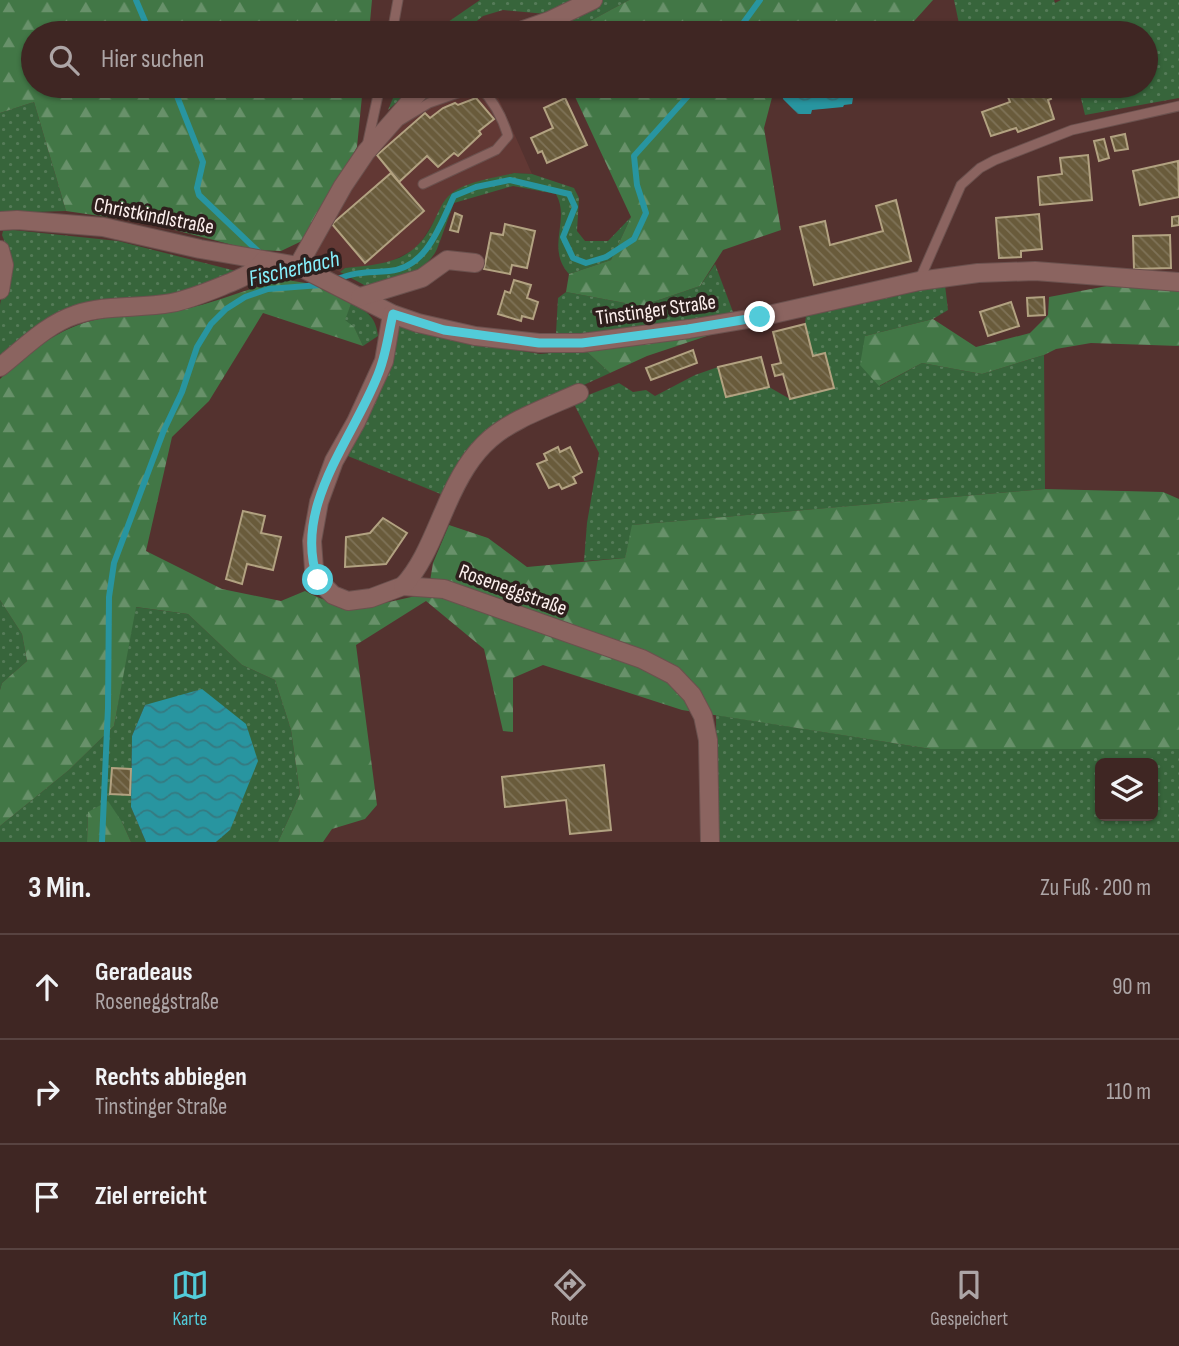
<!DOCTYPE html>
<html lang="de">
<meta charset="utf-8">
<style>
:root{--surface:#3f2623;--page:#4a3230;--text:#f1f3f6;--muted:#ada5a6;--line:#584341;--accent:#52cbd9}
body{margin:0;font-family:"Sofia Sans Condensed",sans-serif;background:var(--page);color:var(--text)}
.controls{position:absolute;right:21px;bottom:21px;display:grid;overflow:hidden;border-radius:10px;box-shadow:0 2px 5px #0004}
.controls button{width:63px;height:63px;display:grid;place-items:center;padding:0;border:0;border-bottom:2px solid var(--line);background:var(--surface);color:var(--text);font:35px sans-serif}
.stop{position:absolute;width:21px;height:21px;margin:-16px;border:5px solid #52cbd9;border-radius:50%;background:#fff}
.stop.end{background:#52cbd9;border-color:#fff;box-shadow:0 2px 7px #0008}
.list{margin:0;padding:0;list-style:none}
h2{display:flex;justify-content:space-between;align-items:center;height:91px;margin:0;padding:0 28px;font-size:30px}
h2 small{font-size:23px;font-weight:400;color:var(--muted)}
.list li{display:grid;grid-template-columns:46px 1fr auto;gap:21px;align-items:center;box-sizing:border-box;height:105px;padding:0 28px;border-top:2px solid var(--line)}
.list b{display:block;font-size:26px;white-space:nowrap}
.list p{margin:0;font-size:23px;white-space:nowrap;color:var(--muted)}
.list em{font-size:23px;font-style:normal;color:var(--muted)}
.icon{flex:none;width:38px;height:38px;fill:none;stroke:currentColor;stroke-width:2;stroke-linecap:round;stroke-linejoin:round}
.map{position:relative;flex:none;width:1179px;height:842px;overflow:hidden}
.search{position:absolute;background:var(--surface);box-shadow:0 2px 5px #0004;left:21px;right:21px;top:21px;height:77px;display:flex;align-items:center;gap:18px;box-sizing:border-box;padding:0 24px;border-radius:38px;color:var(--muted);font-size:26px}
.sheet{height:406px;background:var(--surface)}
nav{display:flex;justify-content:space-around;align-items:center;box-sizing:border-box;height:98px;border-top:2px solid var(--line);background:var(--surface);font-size:19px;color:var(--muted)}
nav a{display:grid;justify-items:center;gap:4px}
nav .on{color:var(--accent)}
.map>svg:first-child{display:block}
</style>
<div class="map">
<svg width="1179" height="842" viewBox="0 0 1179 842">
<defs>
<pattern id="grass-dots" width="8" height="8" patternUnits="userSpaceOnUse" patternTransform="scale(1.75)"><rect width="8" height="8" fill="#37653b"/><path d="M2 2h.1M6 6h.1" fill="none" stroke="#557b58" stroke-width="1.8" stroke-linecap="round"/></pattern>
<pattern id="forest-firs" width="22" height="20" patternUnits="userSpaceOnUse" patternTransform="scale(1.75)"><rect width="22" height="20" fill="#427746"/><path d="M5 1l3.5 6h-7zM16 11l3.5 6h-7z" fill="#68916a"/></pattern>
<pattern id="water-waves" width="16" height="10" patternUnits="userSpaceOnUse" patternTransform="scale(1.75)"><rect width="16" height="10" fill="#2895a0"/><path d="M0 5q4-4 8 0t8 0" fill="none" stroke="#357a81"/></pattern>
<pattern id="building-back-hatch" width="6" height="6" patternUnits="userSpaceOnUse" patternTransform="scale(1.75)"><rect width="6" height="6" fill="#695b3b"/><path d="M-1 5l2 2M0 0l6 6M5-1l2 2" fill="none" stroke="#7f7358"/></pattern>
</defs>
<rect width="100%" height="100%" fill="#54322f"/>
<polygon fill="#623834" points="461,86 493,86 532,174 514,173 453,192 417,248 390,262 367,267 345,268 340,272 312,258 367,161 416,105"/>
<g fill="url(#grass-dots)" fill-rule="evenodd">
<polygon points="480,0 629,0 568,33 534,33 546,14 503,10 483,16 462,33 432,33"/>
<polygon points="954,0 1054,0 1055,3 1061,0 1179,0 1179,98 1085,115 1078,86 1146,86 1146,33 1065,33 1064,31 1059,33 961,33"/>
<polygon points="398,86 415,86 388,110"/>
<polygon points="438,86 461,86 416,105"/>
<polygon points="34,102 66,211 0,213 0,113"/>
<path d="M514 173 532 174 574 188 579 198 577 231 585 241H608L631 217 611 260 569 274C545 247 571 221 556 194L513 186 454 203C448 218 443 234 437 249 425 275 391 279 366 286L340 272 345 268C384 264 412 263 432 225 438 214 442 200 452 193 465 182 497 177 514 173Z"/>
<path d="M13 230 118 241 236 271 204 287 171 294 85 303 59 311 0 356C0 340 0 321 0 305 4 282 12 257 2 235L3 231Z"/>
<polygon points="715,264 733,312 689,322 602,335 556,333 558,298 566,292 641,306 700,286"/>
<polygon points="945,285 948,310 933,319 865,336 880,386 922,363 982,374 1044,355 1045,489 633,525 625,558 584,561 587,523 599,453 575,406 578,399 619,383 633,392 646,390 655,396 695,375 718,367 726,397 769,387 790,399 834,388 825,353 813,356 805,324 806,316"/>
<path d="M351 304C368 311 376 318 378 336L363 346 354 328 344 320Z"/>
<polygon points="403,326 436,337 540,354 585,350 610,373 507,420 443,495 343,454 397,328"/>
<polygon points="0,600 22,634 27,661 2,683 0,690"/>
<polygon points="135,607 188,614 242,665 275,680 291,730 300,794 278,842 216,842 230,830 145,705 132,736 131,807 146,842 131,842 122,822 88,813 87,842 0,842 0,826 69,770 114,726"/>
<path d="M716 715 931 749H1179V842H717ZM1100 763H1153V816H1100Z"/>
</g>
<g fill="url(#forest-firs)">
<polygon points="0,0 372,0 369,33 33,33 33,86 363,86 357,147 304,240 281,251 252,250 148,223 66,211 34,102 0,113"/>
<polygon points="629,0 933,0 907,29 900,33 568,33"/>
<polygon points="570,86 775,86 764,128 781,230 723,250 700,286 641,306 566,292 569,274 611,260 631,217"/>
<path d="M287 280 312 284 351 304 345 320 354 327 363 346 263 313 209 401 172 437 146 551 222 589 281 601 305 591C349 615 381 604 428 593L433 563 449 525 488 538 527 567 625 558 632 525 1045 489 1163 492 1179 499V749H931L682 710 543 665 513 678V732L503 731 484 649 426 601 356 645 377 805 365 819 332 829 323 842H278L300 794 291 730 275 680 242 665 188 614 136 607 114 726 69 770 0 826V690L2 683 27 661 22 634 0 600V379C29 352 59 327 99 319 127 313 156 316 184 309 219 302 251 286 287 280Z"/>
<polygon points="1107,286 1179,291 1179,346 1091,343 1056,349 1044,355 982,374 922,363 879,386 860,365 865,336 933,319 976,347 1030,333 1048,315 1049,297"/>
<polygon points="725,330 647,356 610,373 585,350"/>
<polygon points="108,801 122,822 131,842 87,842 88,812"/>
</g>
<g fill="url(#water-waves)">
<polygon points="782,86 855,86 852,104 844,105 843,107 812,110 811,114 798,114 783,99"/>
<polygon points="202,689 246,724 258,761 230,830 216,842 146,842 131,807 132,736 145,705"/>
</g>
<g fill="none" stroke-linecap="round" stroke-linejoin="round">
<g stroke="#2895a0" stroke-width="6">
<polyline points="136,0 150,33"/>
<polyline points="736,33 760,0"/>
<polyline points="173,86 203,162 197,188 199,195 262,255"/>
<path d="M335 280C358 271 365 273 389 271 427 268 440 225 454 196L476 187 510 180 569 194 575 207 563 237 573 258 586 263 606 257 634 239 646 213 637 185 634 156 697 86"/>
<polyline points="102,842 108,708 109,597 114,563 164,430 182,392 197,347 211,324 226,309 245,297 268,289 321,285"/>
</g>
</g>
<g fill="url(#building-back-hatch)" stroke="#b2a281" stroke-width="2">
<polygon points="1025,86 1046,86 1051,99 1048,100 1054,119 1018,132 1016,128 991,136 982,112 1010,102 1006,92"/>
<polygon points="476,98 494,119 479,131 481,134 458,156 454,153 438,167 427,156 399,182 377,155 425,113 430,118 443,108 455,103 458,105"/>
<polygon points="565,98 587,145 547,163 542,151 538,153 531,138 553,128 544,108"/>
<polygon points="1125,134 1128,149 1115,151 1111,137"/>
<polygon points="1104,139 1109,158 1099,161 1094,141"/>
<polygon points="1088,155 1092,200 1040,205 1038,177 1062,174 1060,158"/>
<polygon points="1178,161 1179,197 1140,205 1133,171"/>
<polygon points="391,173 424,211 365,263 332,224"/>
<polygon points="896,200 911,261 814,285 800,227 825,221 830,245 883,231 876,206"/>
<polygon points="455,213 462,216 458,232 450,230"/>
<polygon points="1039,214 1042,249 1021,251 1021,257 999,258 996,218"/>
<polygon points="1179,216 1179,225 1172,226 1172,217"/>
<polygon points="505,224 535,231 527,268 512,265 510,274 484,269 491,233 503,235"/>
<polygon points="1170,235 1171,268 1134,269 1133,236"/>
<polygon points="514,280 531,285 527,298 538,302 533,319 522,316 521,321 498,314 505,291 510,293"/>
<polygon points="1044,297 1045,315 1028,316 1027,298"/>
<polygon points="1011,302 1019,326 988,336 980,312"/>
<polygon points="805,324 813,356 825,353 834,388 790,399 783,374 775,376 772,365 781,363 773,332"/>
<polygon points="693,350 697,363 651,380 646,368"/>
<polygon points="761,357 769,387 726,397 718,367"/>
<polygon points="558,447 560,452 570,447 582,472 573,477 576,483 562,489 559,484 549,488 537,464 547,460 544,454"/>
<polygon points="243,511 265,516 261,533 281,537 273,570 247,564 242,584 226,579"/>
<polygon points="383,518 407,533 386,564 345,567 346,537 370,533"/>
<polygon points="604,765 611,830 570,834 566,800 505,807 502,777"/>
<polygon points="112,768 131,769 130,795 110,794"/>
</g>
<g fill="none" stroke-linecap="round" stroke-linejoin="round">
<defs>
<g id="service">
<polyline points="392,33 398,0"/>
<polyline points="401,120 429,103 478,86"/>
<polyline points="367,146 380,86"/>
<path d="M423 184 496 150 508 136C502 116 493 100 479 86"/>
<polyline points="919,281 961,185 980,168 995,160 1072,130 1179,106"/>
</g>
<g id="minor">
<polyline points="515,33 549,21 593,0"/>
<polyline points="0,221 17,220 103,227 200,249 298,266 392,314 418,323 475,336 539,343 582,343 689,329 760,317 919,281 978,273 1035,271 1179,282"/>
<polyline points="0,250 4,265 0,290"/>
<polyline points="298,266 343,186 366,152 424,86"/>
<polyline points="360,297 422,278 447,260 475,263"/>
<polyline points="392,314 384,361 356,422 334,461 319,502 312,541 314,569 318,580 333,595 348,601 371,598 403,586 444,589 642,659 673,675 692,695 703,716 708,740 710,842"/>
<path d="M0 367C23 349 47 324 75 315 106 304 139 309 171 303 192 299 212 290 232 282 243 277 256 272 263 261"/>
<path d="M403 586C422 566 433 536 444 511 478 430 504 426 579 393"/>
</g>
</defs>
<use href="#service" stroke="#6b514e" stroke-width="11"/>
<use href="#minor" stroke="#6b514e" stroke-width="20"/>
<use href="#service" stroke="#8b6460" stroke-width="9"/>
<use href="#minor" stroke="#8b6460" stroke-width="18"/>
</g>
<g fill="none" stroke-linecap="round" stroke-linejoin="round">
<path stroke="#52cbd9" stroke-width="9" d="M318 580C292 508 352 440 377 377 386 357 388 335 393 314L444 330 539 343H582L688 329 760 317"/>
</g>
<g text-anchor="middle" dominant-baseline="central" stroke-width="7" stroke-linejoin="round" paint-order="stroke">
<g font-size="21" fill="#fdf0ee" stroke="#2e1f1d">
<text transform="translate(154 216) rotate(11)">Christkindlstraße</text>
<text transform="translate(656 310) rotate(-8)">Tinstinger Straße</text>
<text transform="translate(513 590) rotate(20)">Roseneggstraße</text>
</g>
<g font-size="23" font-style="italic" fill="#86f0fd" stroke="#2e1f1d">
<text transform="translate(294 269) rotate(-13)">Fischerbach</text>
</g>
</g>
</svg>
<div class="controls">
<button><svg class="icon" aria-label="layers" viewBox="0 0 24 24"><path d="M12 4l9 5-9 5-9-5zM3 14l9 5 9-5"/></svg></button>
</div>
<div class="stop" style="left:318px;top:580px"></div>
<div class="stop end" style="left:760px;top:317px"></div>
<div class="search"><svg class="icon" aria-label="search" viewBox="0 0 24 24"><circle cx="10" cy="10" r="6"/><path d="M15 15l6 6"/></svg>Hier suchen</div>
</div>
<section class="sheet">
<h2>3 Min.<small>Zu Fuß · 200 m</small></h2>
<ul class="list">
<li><svg class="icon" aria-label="ahead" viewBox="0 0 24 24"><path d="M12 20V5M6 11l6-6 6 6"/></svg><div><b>Geradeaus</b><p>Roseneggstraße</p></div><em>90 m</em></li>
<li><svg class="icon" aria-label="right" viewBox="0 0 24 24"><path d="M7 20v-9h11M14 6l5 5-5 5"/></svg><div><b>Rechts abbiegen</b><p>Tinstinger Straße</p></div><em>110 m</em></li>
<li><svg class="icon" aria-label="arrive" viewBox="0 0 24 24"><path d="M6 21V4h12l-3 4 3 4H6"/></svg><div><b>Ziel erreicht</b></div></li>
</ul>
</section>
<nav>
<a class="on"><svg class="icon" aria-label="map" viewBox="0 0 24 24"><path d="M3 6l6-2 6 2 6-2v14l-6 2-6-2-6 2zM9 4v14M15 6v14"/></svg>Karte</a>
<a><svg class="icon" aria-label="directions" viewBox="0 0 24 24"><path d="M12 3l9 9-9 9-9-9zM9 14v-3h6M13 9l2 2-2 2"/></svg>Route</a>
<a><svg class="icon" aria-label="saved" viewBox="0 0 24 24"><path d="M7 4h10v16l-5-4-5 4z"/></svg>Gespeichert</a>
</nav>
